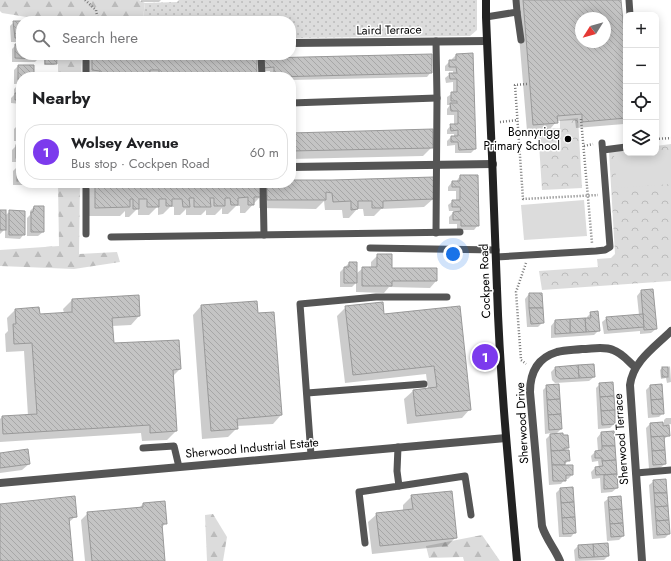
<!DOCTYPE html>
<meta charset="utf-8">
<style>
:root{--surface:#fff;--page:#f2f2f2;--text:#202124;--muted:#757577;--line:#e0e0e0;--accent:#7c3aed}
body{margin:0;font-family:Jost,sans-serif;background:var(--page);color:var(--text)}
.controls{position:absolute;right:12px;top:12px;display:grid;overflow:hidden;border-radius:8px;box-shadow:0 2px 10px #0003}
.controls button{width:36px;height:36px;display:grid;place-items:center;padding:0;border:0;border-bottom:1px solid var(--line);background:var(--surface);color:var(--text);font:20px sans-serif}
.compass{position:absolute;left:575px;top:12px;width:36px;height:36px;border-radius:50%;background:var(--surface);box-shadow:0 2px 10px #0003;rotate:233deg}
.you{position:absolute;left:453px;top:254px;width:14px;height:14px;margin:-10px;border:3px solid #fff;border-radius:50%;background:#1a73e8;box-shadow:0 0 0 6px #1a73e833}
.badge{display:grid;place-items:center;width:26px;height:26px;border-radius:50%;background:var(--accent);color:#fff;font-size:13px;font-weight:700}
.pin{position:absolute;translate:-50% -50%;border:2px solid #fff;box-shadow:0 1px 4px #0006}
.list{margin:0;padding:0;list-style:none}
h2{display:flex;justify-content:space-between;align-items:center;height:52px;margin:0;padding:0 16px;font-size:17px}
h2 small{font-size:13px;font-weight:400;color:var(--muted)}
.list li{display:grid;grid-template-columns:26px 1fr auto;gap:12px;align-items:center;box-sizing:border-box;height:56px;margin:0 8px 8px;padding:0 8px;border:1px solid var(--line);border-radius:16px}
.list b{display:block;font-size:15px;white-space:nowrap}
.list p{margin:0;font-size:13px;white-space:nowrap;color:var(--muted)}
.list em{font-size:13px;font-style:normal;color:var(--muted)}
.icon{flex:none;width:22px;height:22px;fill:none;stroke:currentColor;stroke-width:2;stroke-linecap:round;stroke-linejoin:round}
.map{position:relative;flex:none;width:671px;height:561px;overflow:hidden}
.search{position:absolute;background:var(--surface);box-shadow:0 2px 10px #0003;left:16px;top:16px;width:280px;height:44px;display:flex;align-items:center;gap:10px;box-sizing:border-box;padding:0 14px;border-radius:16px;color:var(--muted);font-size:15px}
.panel{position:absolute;background:var(--surface);box-shadow:0 2px 10px #0003;left:16px;top:72px;width:280px;height:116px;border-radius:16px}
.map>svg:first-child{display:block}
</style>
<div class="map">
<svg width="671" height="561" viewBox="0 0 671 561">
<defs>
<pattern id="grass-dots" width="8" height="8" patternUnits="userSpaceOnUse"><rect width="8" height="8" fill="#dcdcdc"/><path d="M2 2h.1M6 6h.1" fill="none" stroke="#bbb" stroke-width="1.8" stroke-linecap="round"/></pattern>
<pattern id="forest-firs" width="22" height="20" patternUnits="userSpaceOnUse"><rect width="22" height="20" fill="#dcdcdc"/><path d="M5 1l3.5 6h-7zM16 11l3.5 6h-7z" fill="#bbb"/></pattern>
<pattern id="park-crowns" width="20" height="18" patternUnits="userSpaceOnUse"><rect width="20" height="18" fill="#dcdcdc"/><path d="M2 6a3 3 0 1 1 6 0M12 15a3 3 0 1 1 6 0" fill="none" stroke="#bbb"/></pattern>
<pattern id="building-back-hatch" width="6" height="6" patternUnits="userSpaceOnUse"><rect width="6" height="6" fill="#c4c4c4"/><path d="M-1 5l2 2M0 0l6 6M5-1l2 2" fill="none" stroke="#a7a7a7"/></pattern>
</defs>
<rect width="100%" height="100%" fill="#fff"/>
<polygon fill="url(#grass-dots)" points="179,0 477,0 477,30 470,36 291,38 291,21 94,21 96,20 143,18 145,3 177,2"/>
<g fill="url(#forest-firs)">
<polygon points="0,0 139,0 145,3 143,18 96,20 94,21 51,21 2,13 0,11"/>
<polygon points="58,55 82,55 81,77 58,77"/>
<polygon points="58,183 80,183 79,254 117,252 120,262 74,269 0,266 0,250 59,246"/>
<polygon points="213,514 227,537 223,561 207,561 205,515"/>
<polygon points="482,535 500,561 464,561 463,557 429,558 426,546"/>
</g>
<g fill="url(#park-crowns)">
<polygon points="578,118 582,188 542,190 538,129 560,128 560,120"/>
<polygon points="671,144 671,281 542,290 539,271 598,267 597,259 611,258 615,254 609,152 626,150 626,153 656,153 656,146"/>
</g>
<g fill="#dcdcdc">
<polygon points="671,150 671,184 617,188 614,155 656,153 656,152"/>
<polygon points="584,200 587,236 524,240 521,205"/>
</g>
<g fill="#0003" fill-rule="evenodd">
<polygon points="141,0 161,0 159,2 141,2"/>
<path d="M516 0H620L626 67V121L624 124 576 128 575 120 557 121 550 129 527 131ZM581 18H605V42H581Z"/>
<polygon points="14,22 21,22 21,42 11,42 10,26"/>
<polygon points="16,45 21,45 21,55 39,55 39,58 35,62 12,62 12,49"/>
<polygon points="456,55 475,149 471,153 455,153 455,145 447,146 447,141 451,137 454,137 454,134 447,134 447,130 451,125 454,125 454,115 447,115 447,109 450,105 447,105 447,97 453,93 453,82 446,83 445,78 450,74 453,74 453,71 445,71 445,66 450,61 452,61 452,59"/>
<polygon points="46,58 56,63 54,65 44,65 44,60"/>
<polygon points="92,58 256,77 155,77 155,74 149,74 149,77 97,77 97,74 88,74 88,62"/>
<polygon points="260,63 431,72 427,77 291,80 291,77 270,77 270,71 260,71"/>
<polygon points="18,66 33,77 21,77 21,122 16,122 16,108 20,104 11,103 11,98 14,95 14,89 19,84 14,84 14,70"/>
<polygon points="18,125 21,125 21,141 14,141 14,129"/>
<polygon points="291,134 432,147 423,156 291,159"/>
<polygon points="16,146 21,146 21,162 12,162 12,150"/>
<polygon points="17,167 21,167 21,183 32,183 30,185 13,185 13,171"/>
<polygon points="460,176 477,176 478,225 474,230 457,230 457,224 449,224 449,217 455,211 449,211 448,205 453,201 456,201 456,191 448,191 448,187 452,182 456,182"/>
<polygon points="291,181 433,199 424,207 381,209 374,216 364,216 363,209 357,209 349,218 343,218 342,210 325,210 324,201 316,209 259,208 259,198 245,213 240,213 240,206 236,206 228,214 222,214 222,208 215,215 206,215 206,210 201,215 186,215 186,209 180,215 174,215 174,207 170,207 163,214 158,215 158,206 149,215 138,215 138,208 129,217 125,217 125,211 120,216 87,216 86,192 95,184 291,183"/>
<polygon points="34,207 43,232 38,236 27,236 27,218 30,215 30,211"/>
<polygon points="0,211 5,216 10,211 24,234 20,239 5,238 5,229 0,234"/>
<polygon points="378,255 391,269 436,269 436,281 430,288 389,287 384,293 356,292 356,283 352,287 340,287 340,272 349,263 356,274 363,268 371,268 371,262"/>
<polygon points="641,291 656,329 651,333 640,334 640,331 604,334 602,322 607,318 639,315 637,296"/>
<polygon points="529,294 541,294 543,322 538,327 527,327 525,299"/>
<polygon points="72,300 139,316 131,325 112,326 113,344 180,369 172,377 176,431 167,440 142,441 141,433 0,442 0,419 2,417 28,416 24,351 6,352 5,334 8,331 7,318 15,310 39,315 64,313 63,309"/>
<polygon points="201,306 257,314 281,415 273,424 237,426 237,428 228,437 202,439 193,315"/>
<polygon points="346,307 383,315 459,307 470,409 462,418 407,424 404,399 413,391 428,389 426,374 345,383 337,316"/>
<polygon points="591,313 599,330 594,335 551,338 551,326 555,321 587,319 587,317"/>
<polygon points="670,366 671,382 667,383 666,378 661,379 660,370 662,368 667,369"/>
<polygon points="555,368 594,377 589,381 555,383 552,380 551,372"/>
<polygon points="600,384 614,424 610,428 598,429 596,388"/>
<polygon points="547,386 561,429 555,435 568,448 565,451 568,461 564,465 572,475 568,479 565,479 561,484 549,485 546,439 552,433 545,434 543,390"/>
<polygon points="650,386 663,413 659,417 648,418 646,390"/>
<polygon points="666,418 671,418 671,424 668,425 669,435 663,440 665,464 660,468 649,469 646,428 650,424 664,423 664,420"/>
<polygon points="613,432 617,488 612,492 601,493 600,478 592,479 591,472 595,468 599,468 598,461 592,462 591,456 595,452 598,451 597,438 601,433"/>
<polygon points="0,454 29,464 22,470 0,473"/>
<polygon points="654,481 669,534 665,538 653,539 649,485"/>
<polygon points="560,489 575,532 571,537 559,537 556,493"/>
<polygon points="412,496 456,537 447,546 372,554 368,522 377,514 403,511 403,505"/>
<polygon points="609,498 623,536 619,540 607,541 604,502"/>
<polygon points="143,504 166,523 161,528 164,561 85,561 81,520 88,513 138,509"/>
<polygon points="0,505 76,516 68,523 72,561 0,561"/>
<polygon points="578,546 608,556 604,560 575,561 574,550"/>
</g>
<g fill="url(#building-back-hatch)" stroke="#999" fill-rule="evenodd">
<path d="M523 0H621L626 54V118L582 122V114L557 116 558 123 533 125ZM581 18H605V42H581Z"/>
<polygon points="13,21 21,21 21,38 15,38"/>
<polygon points="15,44 21,44 21,55 40,55 40,59 15,58"/>
<polygon points="473,53 476,149 459,150 458,142 451,142 451,136 458,136 458,130 451,131 450,124 458,124 458,111 451,111 450,103 457,103 457,101 451,101 451,92 457,92 457,79 450,79 449,73 457,73 456,67 449,67 449,60 456,60 456,54"/>
<polygon points="432,54 432,73 274,77 274,67 264,68 264,58"/>
<polygon points="257,56 257,77 159,77 159,70 150,70 150,77 100,77 100,71 92,70 92,57"/>
<polygon points="57,57 57,64 45,64 45,58"/>
<polygon points="18,65 34,65 34,77 21,77 21,80 18,80"/>
<polygon points="18,84 21,84 21,100 15,100 15,93 18,93"/>
<rect x="18" y="124" width="3" height="13"/>
<polygon points="433,129 433,148 291,151 291,133"/>
<rect x="16" y="145" width="5" height="13"/>
<rect x="17" y="166" width="4" height="15"/>
<polygon points="460,175 478,175 479,226 461,226 461,220 453,220 453,212 461,211 460,207 452,207 452,200 460,200 460,187 452,187 452,181 460,181"/>
<polygon points="434,177 434,199 383,201 383,208 372,208 372,201 358,201 358,209 351,210 351,201 333,202 332,193 326,192 326,200 267,200 267,183 291,183 291,180 332,180"/>
<polygon points="95,183 261,183 261,197 254,197 254,205 248,205 248,197 238,198 238,205 231,205 230,198 225,198 225,206 214,206 214,198 210,198 211,207 194,207 194,198 189,198 190,207 183,207 182,199 172,199 172,206 166,206 166,199 159,199 159,207 147,207 147,199 139,199 139,209 133,209 133,199 130,199 130,207 95,208"/>
<polygon points="34,206 44,206 44,232 31,232 31,212 33,212"/>
<rect x="0" y="210" width="6" height="20"/>
<polygon points="9,210 25,211 25,235 9,235"/>
<polygon points="377,254 392,254 392,268 437,268 437,281 392,281 392,286 362,286 362,267 377,267"/>
<polygon points="349,262 357,262 357,283 344,283 344,267 349,267"/>
<polygon points="653,289 657,329 644,330 641,290"/>
<polygon points="529,293 542,293 543,308 529,308"/>
<polygon points="139,295 140,316 112,318 114,343 179,340 181,369 173,370 177,431 150,433 150,425 3,434 2,416 37,414 32,343 14,344 13,324 16,324 15,309 39,307 40,314 72,312 72,299"/>
<polygon points="257,301 258,313 274,312 282,415 237,419 238,429 211,431 201,305"/>
<polygon points="383,302 384,314 460,306 471,410 416,416 413,390 437,387 434,366 353,375 345,306"/>
<polygon points="529,308 543,308 544,323 531,324"/>
<polygon points="598,311 600,331 586,332 585,318 591,318 590,312"/>
<polygon points="643,314 644,327 608,330 606,317"/>
<polygon points="585,318 586,332 570,333 570,319"/>
<polygon points="570,319 570,333 555,334 555,320"/>
<polygon points="594,364 595,377 579,378 578,365"/>
<polygon points="578,365 579,378 560,379 556,376 555,367"/>
<rect x="662" y="367" width="6" height="10"/>
<polygon points="613,382 614,396 600,397 599,383"/>
<polygon points="559,384 560,399 547,400 546,385"/>
<polygon points="662,384 663,399 651,400 650,385"/>
<polygon points="614,396 615,410 601,411 600,397"/>
<polygon points="560,399 561,414 548,415 547,400"/>
<polygon points="663,399 664,414 652,414 651,400"/>
<polygon points="615,410 615,424 602,425 601,411"/>
<polygon points="561,414 562,429 549,430 548,415"/>
<polygon points="663,422 663,426 669,425 670,436 651,437 650,423"/>
<polygon points="614,431 615,446 602,446 601,432"/>
<polygon points="563,433 563,435 568,435 569,448 564,448 564,450 551,451 550,434"/>
<polygon points="664,436 665,450 652,451 651,437"/>
<polygon points="602,446 615,446 616,460 602,461 602,458 595,458 595,451 602,450"/>
<polygon points="28,449 30,464 0,468 0,453"/>
<polygon points="569,450 570,461 565,461 565,465 552,465 551,451"/>
<polygon points="665,450 666,464 653,465 652,451"/>
<polygon points="616,460 617,474 596,475 595,467 603,466 602,461"/>
<polygon points="552,465 573,465 573,475 566,475 566,481 553,481"/>
<polygon points="617,474 618,488 604,489 604,475"/>
<polygon points="666,479 667,493 654,493 653,480"/>
<polygon points="573,487 574,502 561,503 560,488"/>
<polygon points="452,491 457,538 380,546 376,513 413,509 411,495"/>
<polygon points="654,493 667,493 668,506 655,507"/>
<polygon points="75,496 77,517 69,518 73,561 0,561 0,504"/>
<polygon points="621,496 622,509 609,510 608,497"/>
<polygon points="165,501 167,524 162,524 165,561 92,561 87,512 143,507 143,503"/>
<polygon points="574,502 575,517 562,518 561,503"/>
<polygon points="668,506 669,520 656,521 655,507"/>
<polygon points="622,509 623,523 610,524 609,510"/>
<polygon points="575,517 576,533 563,534 562,518"/>
<polygon points="669,520 670,534 657,535 656,521"/>
<polygon points="623,523 624,536 611,537 610,524"/>
<polygon points="608,543 609,556 594,557 593,544"/>
<polygon points="593,544 594,557 579,558 578,545"/>
</g>
<g fill="none" stroke-linecap="round" stroke-linejoin="round">
<g stroke="#777" stroke-width="2.5" stroke-dasharray="1 2" stroke-linecap="butt">
<polyline points="85,0 96,10 98,21"/>
<polyline points="527,84 515,85 523,199 598,195"/>
<polyline points="581,119 592,243"/>
<polyline points="500,122 518,120"/>
<polyline points="656,139 671,138"/>
<polyline points="584,146 593,144"/>
<polyline points="526,263 516,292 521,360 526,364"/>
</g>
<g stroke="#555" stroke-width="7">
<polyline points="629,0 630,15"/>
<polyline points="517,12 521,40"/>
<polyline points="486,17 517,12 516,0"/>
<polyline points="436,41 437,98 436,233"/>
<polyline points="261,55 262,77"/>
<polyline points="86,77 86,55"/>
<polyline points="291,103 437,98"/>
<polyline points="603,150 626,147"/>
<polyline points="86,183 86,234"/>
<polyline points="263,183 264,235"/>
<polyline points="111,237 460,232"/>
<polyline points="370,248 496,250"/>
<polyline points="496,257 596,251 605,250 610,247 602,143"/>
<polyline points="307,393 424,384"/>
<polyline points="143,448 174,446 179,467"/>
<polyline points="311,455 300,304 376,297 447,297"/>
<polyline points="636,473 671,470"/>
<polyline points="399,486 465,476 471,515"/>
<polyline points="365,543 359,492 399,486 397,471 398,447"/>
</g>
<g stroke="#555" stroke-width="8">
<polyline points="291,43 487,41"/>
<polyline points="291,167 493,164"/>
<polyline points="0,483 506,438"/>
<path d="M560 561C555 549 546 539 542 526L530 392C530 373 537 358 557 352 565 350 574 350 582 349 592 349 604 346 613 350 622 353 628 361 635 367"/>
<path d="M642 561 630 385C633 361 655 347 671 331"/>
</g>
<path stroke="#222" stroke-width="8" d="M486 0V17C490 108 494 198 497 289 500 380 509 471 517 561"/>
</g>
<circle fill="#000" stroke="#fff" stroke-width="1.5" cx="568" cy="139" r="4"/>
<g text-anchor="middle" dominant-baseline="central" stroke-width="3" stroke-linejoin="round" paint-order="stroke">
<g font-size="12" fill="#000" stroke="#fff">
<text transform="translate(389 30) rotate(-1)">Laird Terrace</text>
<text transform="translate(485 281) rotate(-92)">Cockpen Road</text>
<text transform="translate(522 423) rotate(-93)">Sherwood Drive</text>
<text transform="translate(621 439) rotate(-94)">Sherwood Terrace</text>
<text transform="translate(252 448) rotate(-5)">Sherwood Industrial Estate</text>
</g>
<g font-size="12" fill="#000" stroke="#fff" text-anchor="end">
<text x="560" y="132">Bonnyrigg<tspan x="560" dy="14">Primary School</tspan></text>
</g>
</g>
</svg>
<div class="controls">
<button>+</button>
<button>−</button>
<button><svg class="icon" aria-label="locate" viewBox="0 0 24 24"><circle cx="12" cy="12" r="6"/><path d="M12 2v4M12 18v4M2 12h4M18 12h4"/></svg></button>
<button><svg class="icon" aria-label="layers" viewBox="0 0 24 24"><path d="M12 4l9 5-9 5-9-5zM3 14l9 5 9-5"/></svg></button>
</div>
<svg class="compass" viewBox="-18 -18 36 36"><path d="M0-13l5 13h-10z" fill="#e53935"/><path d="M0 13l5-13h-10z" fill="#757577"/></svg>
<div class="you"></div>
<div class="pin badge" style="left:485px;top:357px">1</div>
<div class="search"><svg class="icon" aria-label="search" viewBox="0 0 24 24"><circle cx="10" cy="10" r="6"/><path d="M15 15l6 6"/></svg>Search here</div>
<section class="panel">
<h2>Nearby<small></small></h2>
<ul class="list">
<li><span class="badge">1</span><div><b>Wolsey Avenue</b><p>Bus stop · Cockpen Road</p></div><em>60 m</em></li>
</ul>
</section>
</div>
